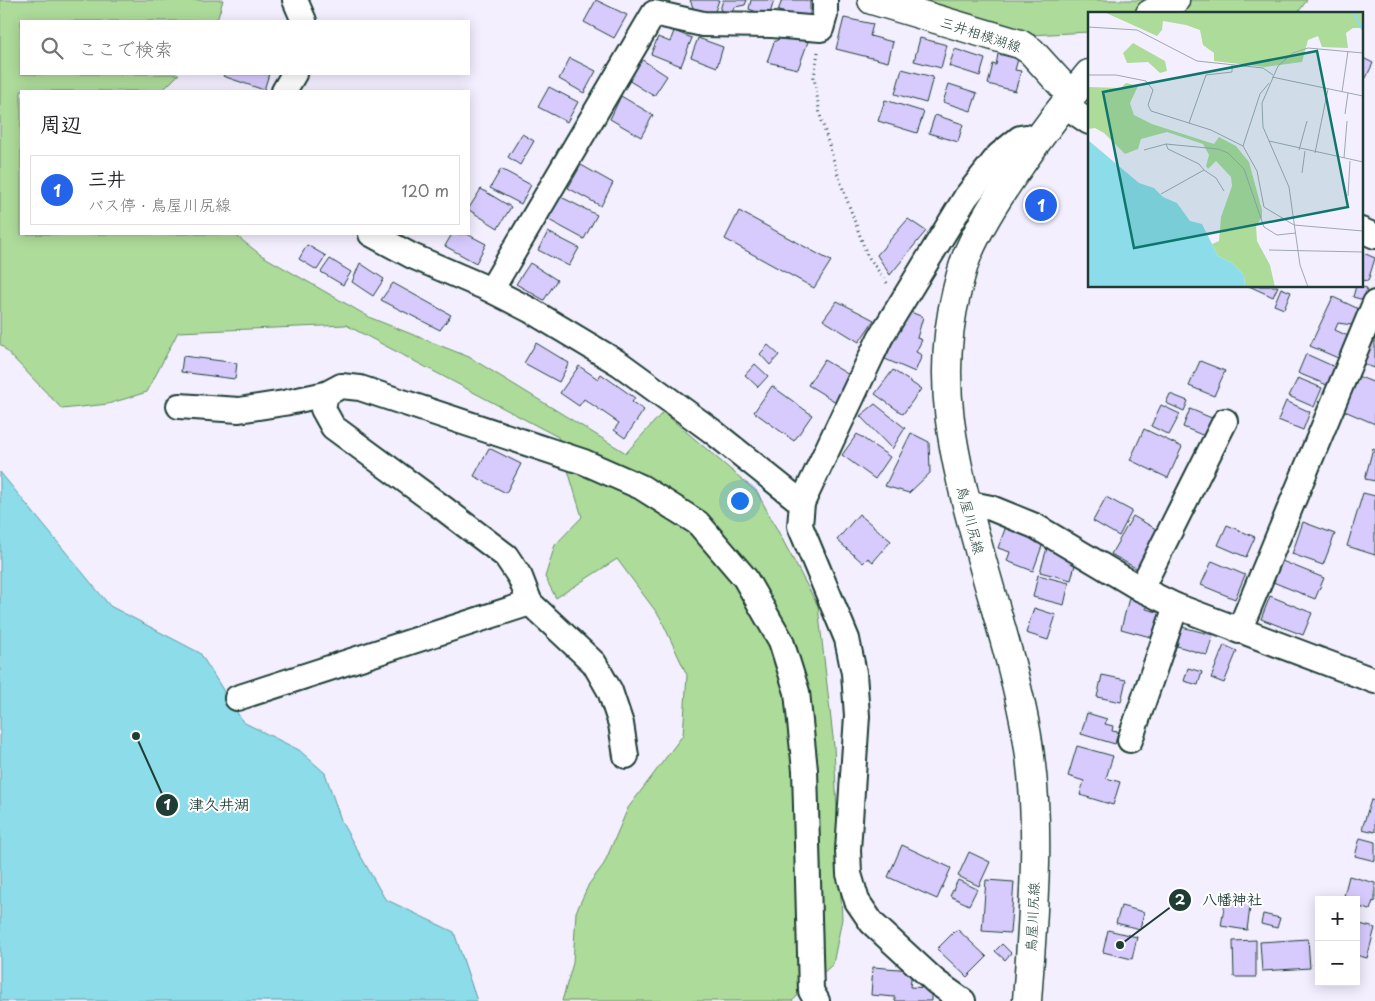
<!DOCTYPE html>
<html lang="ja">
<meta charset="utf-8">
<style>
:root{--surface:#fff;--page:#f2f2f2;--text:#202124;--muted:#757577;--line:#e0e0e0;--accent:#2563eb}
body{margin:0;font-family:"Playpen Sans","Klee One",sans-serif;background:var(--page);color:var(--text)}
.controls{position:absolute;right:15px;bottom:15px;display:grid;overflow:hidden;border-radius:0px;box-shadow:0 2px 12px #0003}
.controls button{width:45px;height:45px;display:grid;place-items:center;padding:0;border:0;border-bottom:1px solid var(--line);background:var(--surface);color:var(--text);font:25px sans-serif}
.you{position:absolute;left:739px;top:500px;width:18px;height:18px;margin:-12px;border:4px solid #fff;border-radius:50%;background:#1a73e8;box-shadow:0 0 0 8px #1a73e833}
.badge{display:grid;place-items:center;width:32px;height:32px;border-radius:50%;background:var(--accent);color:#fff;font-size:16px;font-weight:700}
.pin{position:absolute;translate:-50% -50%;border:2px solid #fff;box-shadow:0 1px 5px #0006}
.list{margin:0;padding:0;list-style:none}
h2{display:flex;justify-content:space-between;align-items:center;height:65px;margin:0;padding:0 20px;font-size:21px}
h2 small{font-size:16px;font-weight:400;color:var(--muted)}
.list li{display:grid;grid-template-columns:32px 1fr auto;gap:15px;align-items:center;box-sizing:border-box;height:70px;margin:0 10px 10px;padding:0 10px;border:1px solid var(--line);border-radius:0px}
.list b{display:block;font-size:19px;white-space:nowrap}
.list p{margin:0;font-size:16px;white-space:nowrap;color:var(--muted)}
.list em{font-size:16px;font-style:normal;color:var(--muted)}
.icon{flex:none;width:28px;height:28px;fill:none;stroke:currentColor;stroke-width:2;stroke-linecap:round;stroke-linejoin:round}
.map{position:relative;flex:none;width:1375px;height:1001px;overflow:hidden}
.search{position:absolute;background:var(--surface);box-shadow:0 2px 12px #0003;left:20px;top:20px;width:450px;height:55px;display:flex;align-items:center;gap:12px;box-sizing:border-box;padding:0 18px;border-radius:0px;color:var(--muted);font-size:19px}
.panel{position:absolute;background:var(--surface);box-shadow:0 2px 12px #0003;left:20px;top:90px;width:450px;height:145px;border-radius:0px}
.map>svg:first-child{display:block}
</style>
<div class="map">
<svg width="1375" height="1001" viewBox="0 0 1375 1001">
<rect width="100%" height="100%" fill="#f3efff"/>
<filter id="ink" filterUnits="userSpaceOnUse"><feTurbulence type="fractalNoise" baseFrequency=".02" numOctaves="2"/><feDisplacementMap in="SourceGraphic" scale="10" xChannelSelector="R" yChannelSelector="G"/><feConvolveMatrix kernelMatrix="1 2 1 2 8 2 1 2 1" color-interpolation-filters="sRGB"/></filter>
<g filter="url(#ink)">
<g fill="#addb9a" stroke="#668c67">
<polygon points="0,0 223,0 217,21 21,21 21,74 179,74 162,91 21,91 21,234 234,234 261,255 371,318 469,357 626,453 663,412 757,492 818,606 834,746 842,919 833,964 792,1001 562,1001 573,963 576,912 589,884 604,864 628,808 683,735 687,675 660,617 617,559 556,598 545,577 555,545 582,517 558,437 346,325 178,332 147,392 108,404 62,409 0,344"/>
<polygon points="920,0 1307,0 1297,14 1089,14 1089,32 1030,35"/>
</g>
<polygon fill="#8cdce9" stroke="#609ca1" points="0,472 110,606 200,653 243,722 299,750 325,773 342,823 385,899 454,932 477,1001 0,1001"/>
<g fill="#d7cbfe" stroke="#1f3d34">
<polygon points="596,0 627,15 614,38 584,22"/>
<polygon points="690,0 719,0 713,17 694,10"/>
<polygon points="723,0 747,0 745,5 735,7 730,14 720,10"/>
<polygon points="751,0 774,0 769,17 749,9"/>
<polygon points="782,0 806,0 810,2 810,18 778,11"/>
<polygon points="844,18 873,24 870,36 893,42 888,62 836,49"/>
<polygon points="674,31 692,38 681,66 651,54 658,37 670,42"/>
<polygon points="787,34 809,39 798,69 767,62 774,42"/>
<polygon points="698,38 723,47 717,67 691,57"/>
<polygon points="920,38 947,45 941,68 914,61"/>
<polygon points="955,49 985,59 980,76 949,66"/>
<polygon points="998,54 1018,59 1015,70 1021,71 1015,91 988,84 993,64 996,65"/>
<polygon points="1361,57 1373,63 1366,78 1361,75"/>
<polygon points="570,58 596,71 584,93 559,79"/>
<polygon points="641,59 667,76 654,96 628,80"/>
<polygon points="902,69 933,77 926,103 895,94"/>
<polygon points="224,74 269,74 264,90 223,76"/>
<polygon points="949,84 977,93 971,111 943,102"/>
<polygon points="549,87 578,102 567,122 538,107"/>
<polygon points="621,96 653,115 641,137 610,119"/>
<polygon points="885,100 924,112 917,133 878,121"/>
<polygon points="935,115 963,124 958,142 929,133"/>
<polygon points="522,134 534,141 520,165 508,157"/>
<polygon points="581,165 613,183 601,206 568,188"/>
<polygon points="501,169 531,185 521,204 490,188"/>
<polygon points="481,189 511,207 498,228 469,210 469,208"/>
<polygon points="559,196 597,215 584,239 547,219"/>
<polygon points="739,211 831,261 814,288 725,239"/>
<polygon points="908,219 926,231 890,275 877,255"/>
<polygon points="548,232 579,248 569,266 538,250"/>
<polygon points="452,234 467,234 486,244 476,263 445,246"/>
<polygon points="307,245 326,256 317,270 299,259"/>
<polygon points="1361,252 1375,258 1368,281 1361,280"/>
<polygon points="330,259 351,272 343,285 321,272"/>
<polygon points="360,263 384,279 373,296 352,282"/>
<polygon points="530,263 557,280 544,300 516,284"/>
<polygon points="393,283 451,315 440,330 381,300"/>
<polygon points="1249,286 1278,286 1273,297"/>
<polygon points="1356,286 1367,288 1364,300 1353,297"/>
<polygon points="1281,288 1291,292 1284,309 1274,305"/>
<polygon points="1333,297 1361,310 1352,325 1338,323 1335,330 1348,336 1338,358 1310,346"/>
<polygon points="837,301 874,320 859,342 823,320"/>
<polygon points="908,311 923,317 917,338 922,340 916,352 922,355 915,372 885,359"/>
<polygon points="1375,327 1375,368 1359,363"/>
<polygon points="536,343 569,363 559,382 524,363"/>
<polygon points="768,345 779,355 770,365 760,354"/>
<polygon points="1306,354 1335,367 1327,385 1298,373"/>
<polygon points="183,356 237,363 235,379 181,372"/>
<polygon points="824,360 851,376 836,402 808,385"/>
<polygon points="1200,361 1225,371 1214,396 1189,386"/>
<polygon points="755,364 768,376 758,387 745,375"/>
<polygon points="579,366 598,379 601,374 635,398 632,402 644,410 625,438 614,430 619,423 584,399 579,406 560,393"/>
<polygon points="893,370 921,389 903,414 875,394"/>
<polygon points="1355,375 1375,383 1375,424 1340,409"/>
<polygon points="1298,378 1322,388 1314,407 1289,396"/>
<polygon points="772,386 812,415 794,441 754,412"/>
<polygon points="1170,394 1188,401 1184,411 1166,403"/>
<polygon points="1286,401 1310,412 1303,430 1278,420"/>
<polygon points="875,404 905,428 892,449 860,416"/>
<polygon points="1161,405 1180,414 1169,435 1151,426"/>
<polygon points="1190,409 1214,419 1207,437 1183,427"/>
<polygon points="1144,429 1182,447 1168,478 1130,460"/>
<polygon points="911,433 929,442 930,473 909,493 885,486"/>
<polygon points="857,434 890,457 875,479 842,455"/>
<polygon points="489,448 521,464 506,493 474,476"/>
<polygon points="1373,448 1375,449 1375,481 1365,479"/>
<polygon points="1363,493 1375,496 1375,555 1347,546"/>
<polygon points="1106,497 1132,511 1119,536 1093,521"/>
<polygon points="859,514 891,541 873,562 868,558 863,563 837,540"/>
<polygon points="1133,516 1163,533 1141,571 1111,554"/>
<polygon points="1008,521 1046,535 1033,571 1007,561 1010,552 998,548"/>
<polygon points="1303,522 1335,534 1323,565 1292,554"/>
<polygon points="1227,525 1255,537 1246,557 1218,545"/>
<polygon points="1047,548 1070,554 1076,561 1071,580 1040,572"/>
<polygon points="1212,561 1245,575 1235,599 1201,585"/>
<polygon points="1282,561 1324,578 1315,599 1273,582"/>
<polygon points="1038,575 1069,583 1064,605 1033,597"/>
<polygon points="1270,596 1312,613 1303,635 1261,619"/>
<polygon points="1129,598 1147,603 1146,609 1161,613 1154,638 1121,629"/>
<polygon points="1034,608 1056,615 1048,640 1026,633"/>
<polygon points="1182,627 1213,635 1207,655 1177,646"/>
<polygon points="1224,645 1237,651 1224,683 1211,678"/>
<polygon points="1188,668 1202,672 1198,685 1184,681"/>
<polygon points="1102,675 1126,680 1121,702 1097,697"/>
<polygon points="1087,713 1107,719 1105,724 1113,726 1112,731 1118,732 1115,744 1081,734"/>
<polygon points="1077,746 1113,756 1106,778 1120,782 1113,805 1080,795 1084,781 1068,776"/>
<polygon points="1371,800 1375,801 1375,832 1362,829"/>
<polygon points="1360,838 1375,842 1375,861 1355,856"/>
<polygon points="902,845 951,868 937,899 888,877"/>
<polygon points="969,852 990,862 979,886 958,876"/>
<polygon points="1349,876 1375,883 1375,902 1373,901 1370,910 1356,906 1356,900 1343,900"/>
<polygon points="958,880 977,889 969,905 950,896"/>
<polygon points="986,880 1014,882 1010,933 982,931"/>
<polygon points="1226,896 1251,900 1247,930 1221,926"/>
<polygon points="1121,906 1144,912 1140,929 1116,923"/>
<polygon points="1263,914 1280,918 1277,928 1261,924"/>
<polygon points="1356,923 1375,928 1367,958 1356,955"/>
<polygon points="957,929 987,957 967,977 937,949"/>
<polygon points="1108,930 1137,937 1132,959 1103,952"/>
<polygon points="1308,939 1310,968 1262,971 1260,942"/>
<polygon points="1256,940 1256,977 1234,977 1233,941"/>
<polygon points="1002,944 1011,953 1005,960 995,951"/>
<polygon points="873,967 912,970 910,987 931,988 931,1001 895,1001 895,997 871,995"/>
</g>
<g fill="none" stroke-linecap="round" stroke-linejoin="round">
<defs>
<g id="street">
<polyline points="295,0 304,21"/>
<polyline points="284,91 294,74"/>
<polyline points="1064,105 1089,122"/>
<polyline points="1361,230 1375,236"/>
<polyline points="371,234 412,256 491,290 530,310 620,364 712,431 802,503"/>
<polyline points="491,290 654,13 703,24 772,25 821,29 825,15 825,0"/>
<polyline points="179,406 239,410 284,403 326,394"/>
<polyline points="966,503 991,508 1035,526 1141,589 1176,606 1375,681"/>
<polyline points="1141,589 1225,421"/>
<polyline points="530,603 594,663 610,691 621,724 626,756"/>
<polyline points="1239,631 1375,303"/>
<polyline points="237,698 530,603 520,577 506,556 443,508 333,427 323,409 326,394 341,386 360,388 584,462 641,487 698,523 745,578 781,641 797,692 805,770 811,991 817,1001"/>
<polyline points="1130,740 1176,606"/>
<polyline points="963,1001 936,982 872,923 857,901 849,874 848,850 857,716 854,673 847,639 800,526 802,503 880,338 966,197 999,155 1020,138 1026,137 1037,141"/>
</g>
<g id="secondary">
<polyline points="872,0 1020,44 1031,51 1071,95"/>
<polyline points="1150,14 1175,0"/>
<path d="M1027 1001C1033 913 1042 824 1027 736 1016 672 995 609 978 546 954 459 934 381 957 290 960 278 963 265 968 253 982 221 1001 192 1021 164 1042 133 1065 103 1089 74"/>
</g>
</defs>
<use href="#street" stroke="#1f3d34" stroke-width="28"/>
<use href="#secondary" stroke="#1f3d34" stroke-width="31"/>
<polyline stroke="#1f3d34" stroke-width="3" stroke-dasharray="1 4" stroke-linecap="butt" points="818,52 814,77 820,115 839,178 867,255 887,283"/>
<use href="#street" stroke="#fff" stroke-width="24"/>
<use href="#secondary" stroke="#fff" stroke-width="28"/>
</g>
</g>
<g text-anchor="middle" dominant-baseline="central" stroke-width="4" stroke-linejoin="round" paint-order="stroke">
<g font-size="14" fill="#1f3d34" stroke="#fff">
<text transform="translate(981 34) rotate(18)">三井相模湖線</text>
<text transform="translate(971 520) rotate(75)">鳥屋川尻線</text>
<text transform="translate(1032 917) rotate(-87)">鳥屋川尻線</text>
</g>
</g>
<g transform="translate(1088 12)">
<rect width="275" height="275" fill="#f3efff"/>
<path d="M16 0H275V16H265L258 21 260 36 234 35 230 24 220 28 214 50 177 55 126 49V41L115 33 112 18 98 13 75 9 74 18 69 24ZM45 31 77 49 79 59 72 61 60 50 39 51 35 41ZM38 71 50 74 42 91 46 103 64 112 126 132 131 125 148 134 161 150 174 198V205L168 214 169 229 182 253 187 275H157L156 263 144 251 130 244 124 232 131 229 133 205 144 174 143 165 128 149 120 157 118 154 121 143 115 132 79 120 53 127 50 137 37 142 16 121 7 116 0 117V75L33 76Z" fill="#addb9a"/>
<path d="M0 128 51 171 66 176 75 185 89 191 102 209 114 212 130 244 144 251 156 263 157 275H0Z" fill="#8cdce9"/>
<path fill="none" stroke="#8cdce9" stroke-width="2.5" d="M265 0 275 18"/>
<path fill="none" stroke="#9ea8ae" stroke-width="1" d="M0 15 49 18 109 49 175 56 185 63M0 63H28L58 69 65 78 60 93 63 99 123 118 155 134M184 65 275 84M181 71 172 82 155 134 169 159 176 195 206 213 275 219M254 80 260 39M257 102 260 81M101 111 118 63 144 60V53M181 129 275 150M56 138 78 132M211 138 219 109M227 141 240 77M256 146 259 109M116 158 128 166 136 179M214 161 217 139M73 182 116 158 111 152 80 137 78 132 130 137 140 141 156 157 176 215 189 223 208 221M260 184 262 149M181 238 275 240M275 253V274M220 275 212 253 201 175 175 115 174 91 190 54 205 41 220 36 275 41"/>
<path fill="#0f766e" fill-opacity="0.15" stroke="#0f766e" stroke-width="2.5" d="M229 39 260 195 46 236 15 80Z"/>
<rect width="275" height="275" fill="none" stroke="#1f3d34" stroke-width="2.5"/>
</g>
<path fill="none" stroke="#1f3d34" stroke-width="2" d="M136 736L167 805M1120 945L1180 900"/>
<g fill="#1f3d34" stroke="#fff" stroke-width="2">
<circle cx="136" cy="736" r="5"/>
<circle cx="1120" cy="945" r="5"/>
<circle cx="167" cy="805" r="12"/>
<circle cx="1180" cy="900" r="12"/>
</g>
<g font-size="15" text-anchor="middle" font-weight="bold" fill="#fff">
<text x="167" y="810">1</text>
<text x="1180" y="905">2</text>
</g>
<g font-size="15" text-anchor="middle" font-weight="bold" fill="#1f3d34" stroke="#fff" stroke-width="4" stroke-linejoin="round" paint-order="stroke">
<text x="219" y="810">津久井湖</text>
<text x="1232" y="905">八幡神社</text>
</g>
</svg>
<div class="controls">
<button>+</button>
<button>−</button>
</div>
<div class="you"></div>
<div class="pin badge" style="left:1041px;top:205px">1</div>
<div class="search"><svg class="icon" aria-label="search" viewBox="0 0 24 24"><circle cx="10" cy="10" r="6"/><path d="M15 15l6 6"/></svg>ここで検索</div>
<section class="panel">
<h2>周辺<small></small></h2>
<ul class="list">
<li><span class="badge">1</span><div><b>三井</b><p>バス停 · 鳥屋川尻線</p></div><em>120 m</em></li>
</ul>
</section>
</div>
